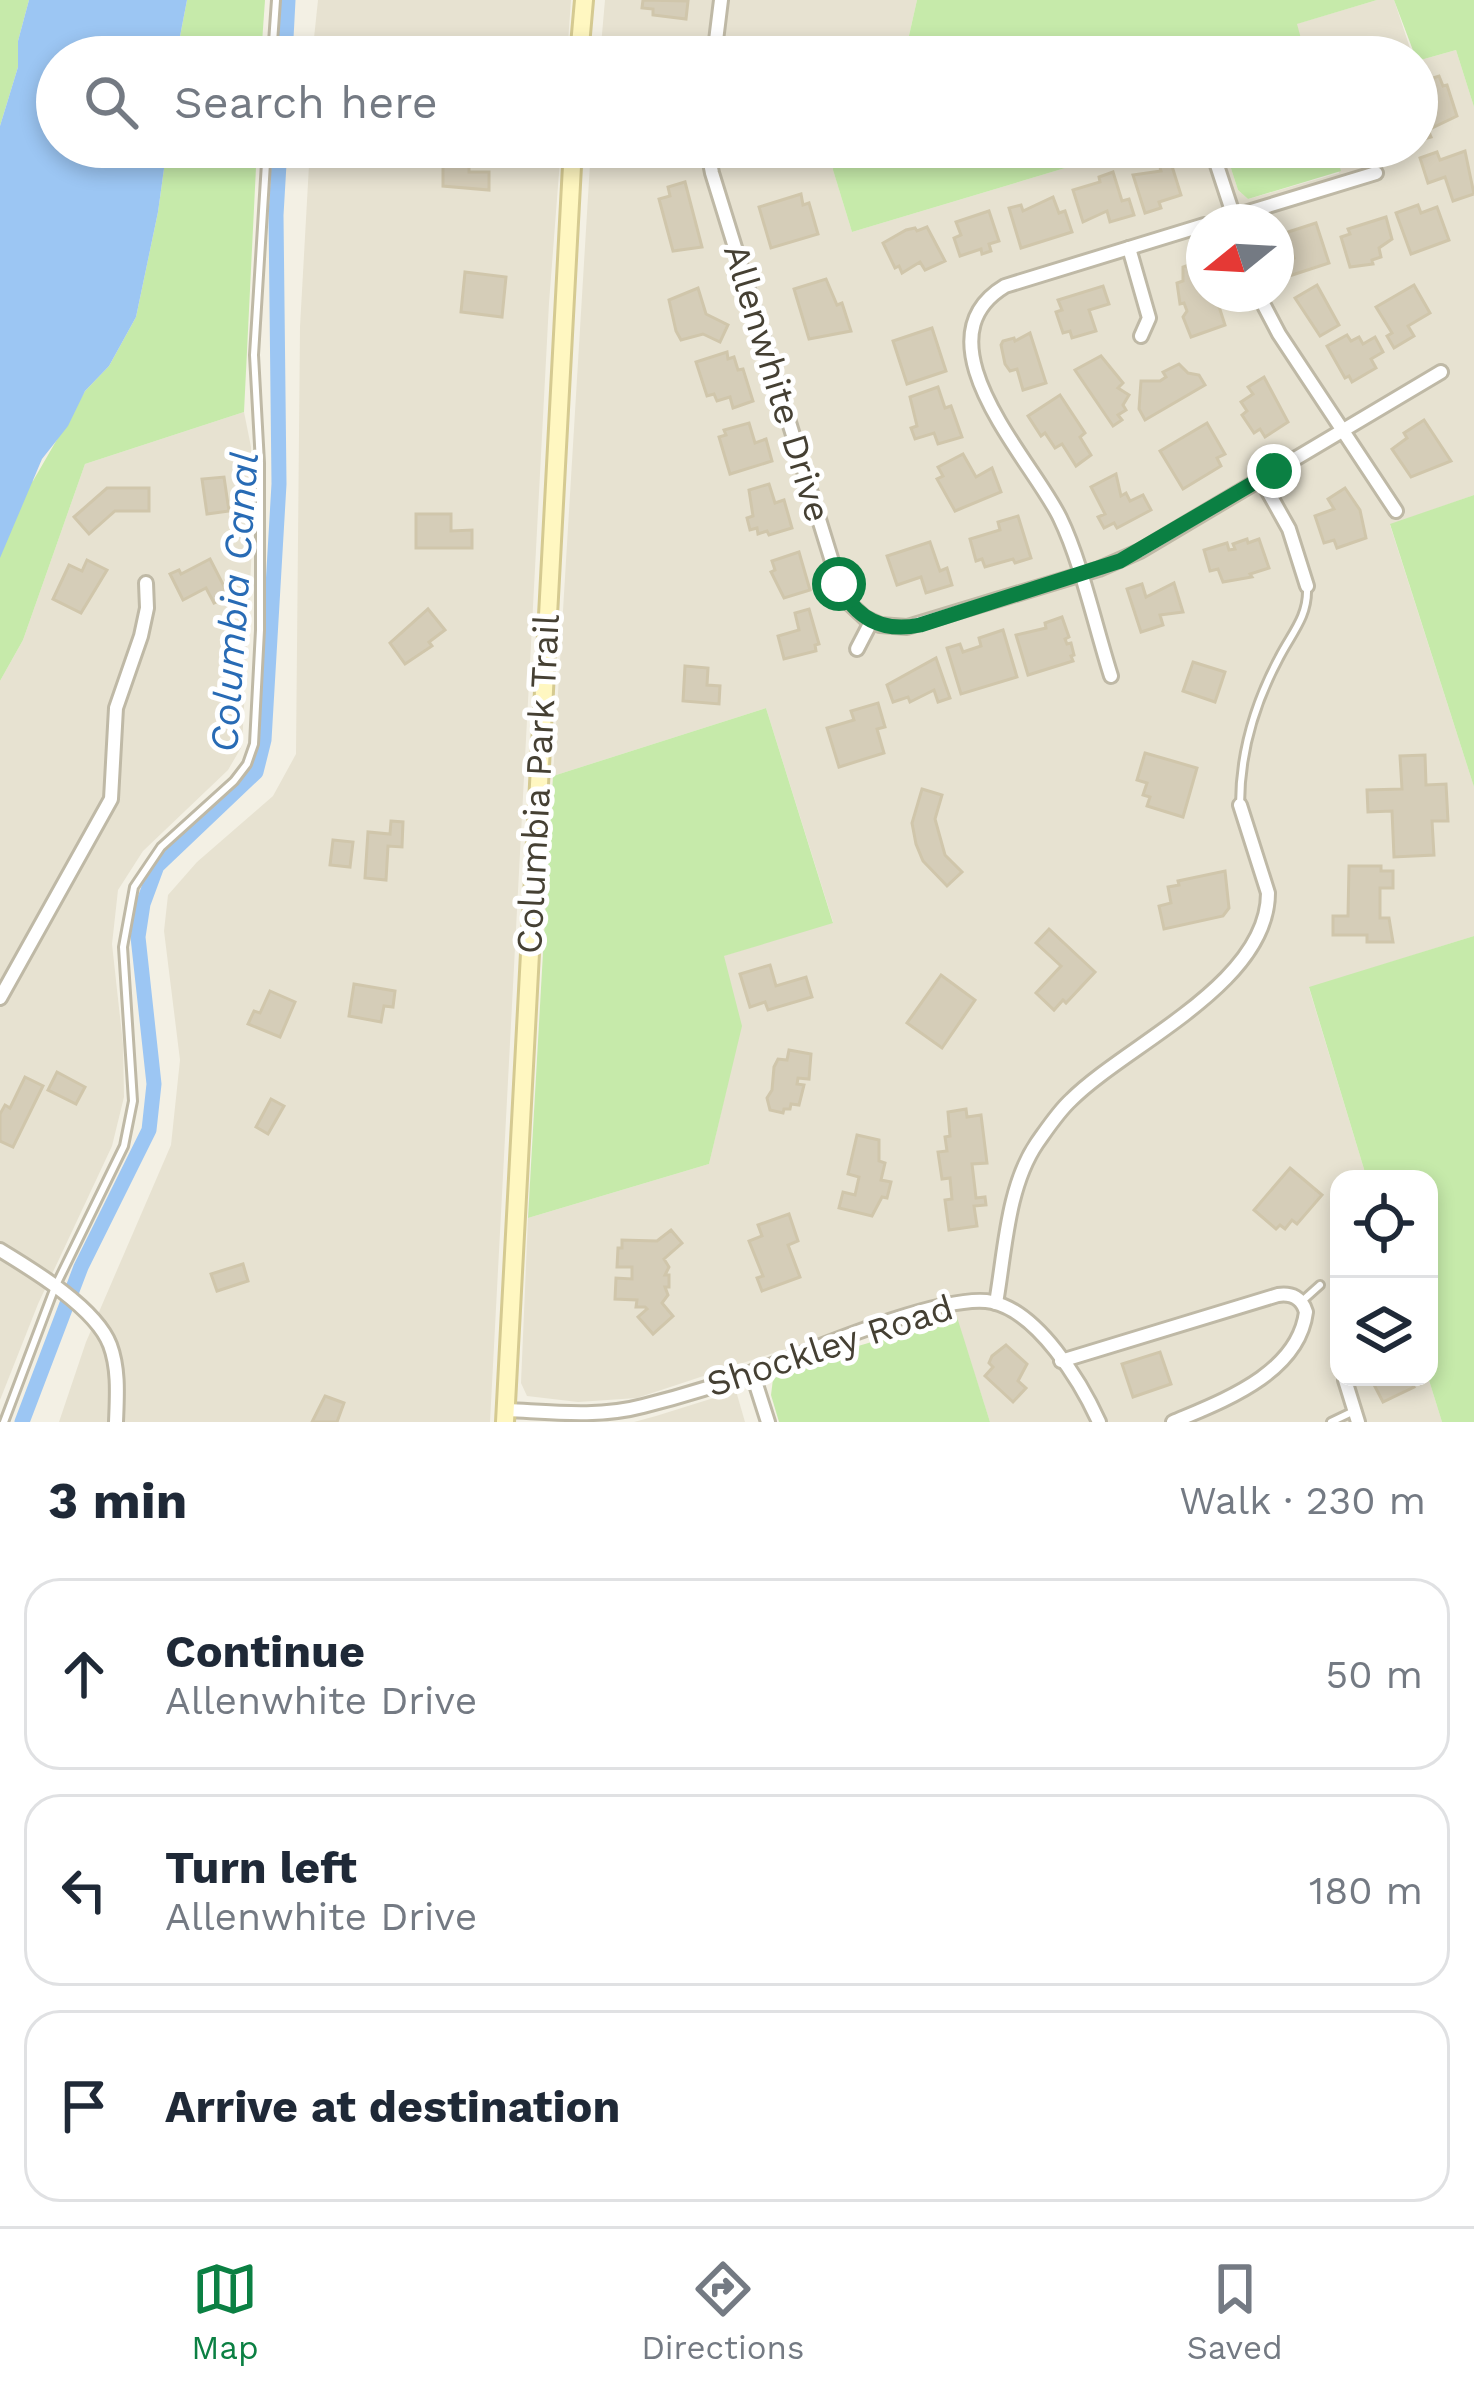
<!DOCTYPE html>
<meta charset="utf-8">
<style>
:root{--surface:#fff;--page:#f6f6f7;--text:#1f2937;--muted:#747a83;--line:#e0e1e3;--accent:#0b8043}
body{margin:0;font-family:"Work Sans",sans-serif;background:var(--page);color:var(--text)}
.controls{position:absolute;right:36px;bottom:36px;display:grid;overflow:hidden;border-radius:24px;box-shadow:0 6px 18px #0003}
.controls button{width:108px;height:108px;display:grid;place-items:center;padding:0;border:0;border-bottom:3px solid var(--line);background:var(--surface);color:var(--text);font:60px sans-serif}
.compass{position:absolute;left:1186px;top:204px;width:108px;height:108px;border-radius:50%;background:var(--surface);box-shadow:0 6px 18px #0003;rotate:252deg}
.stop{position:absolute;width:36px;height:36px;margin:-27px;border:9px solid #0b8043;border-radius:50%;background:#fff}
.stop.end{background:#0b8043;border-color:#fff;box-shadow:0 3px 12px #0008}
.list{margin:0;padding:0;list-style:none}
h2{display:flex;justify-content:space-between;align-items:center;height:156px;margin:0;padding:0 48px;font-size:51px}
h2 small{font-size:39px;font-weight:400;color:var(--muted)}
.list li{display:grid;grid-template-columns:78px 1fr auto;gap:36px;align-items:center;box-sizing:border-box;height:192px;margin:0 24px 24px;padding:0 24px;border:3px solid var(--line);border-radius:36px}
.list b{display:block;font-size:45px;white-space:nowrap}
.list p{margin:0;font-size:39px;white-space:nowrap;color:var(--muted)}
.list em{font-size:39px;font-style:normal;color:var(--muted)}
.icon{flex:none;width:66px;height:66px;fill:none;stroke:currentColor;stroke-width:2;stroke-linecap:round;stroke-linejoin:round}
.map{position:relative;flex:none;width:1474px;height:1422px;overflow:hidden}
.search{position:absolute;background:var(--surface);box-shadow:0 6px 18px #0003;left:36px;right:36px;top:36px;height:132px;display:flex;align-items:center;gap:30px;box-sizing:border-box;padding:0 42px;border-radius:66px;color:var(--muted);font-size:45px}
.sheet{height:804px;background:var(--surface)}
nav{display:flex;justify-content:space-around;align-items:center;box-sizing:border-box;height:168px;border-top:3px solid var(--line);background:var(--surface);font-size:33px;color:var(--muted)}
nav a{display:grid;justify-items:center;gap:6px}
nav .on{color:var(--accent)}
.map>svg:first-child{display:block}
</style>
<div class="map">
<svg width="1474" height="1422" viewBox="0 0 1474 1422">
<rect width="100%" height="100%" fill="#f3f0e4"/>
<g fill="#e7e2d1" fill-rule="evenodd">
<polygon points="318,0 571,0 567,57 312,57"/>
<polygon points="605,0 917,0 906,49 841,40 839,57 600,57"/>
<polygon points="1377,0 1394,0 1413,57 1306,57 1296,24"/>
<path d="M1456 50 1474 107V495L1390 525 1474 787V936L1309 988 1367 1179H1339V1377H1428L1442 1422H990L949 1295 637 1398 578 1402 527 1396 521 1383 528 1218 709 1164 741 1026 723 956 833 922 766 708 553 776 591 147H834L833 170 852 232 1135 147H1224L1238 190 1248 199 1339 173 1334 147H1417V61ZM1204 222H1276V294H1204Z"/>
<polygon points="310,147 561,147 549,303 490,1422 59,1422 86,1342 171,1145 180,1060 164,931 168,895 197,862 273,796 296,754 300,327"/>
<polygon points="244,412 251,447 253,525 242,746 228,770 143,851 118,890 112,944 123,1044 124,1097 112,1146 38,1304 0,1400 0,681 23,640 85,464"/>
<polygon points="736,1391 745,1422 634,1422 656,1416"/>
</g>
<g fill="#c6eaaa">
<polygon points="0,0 29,0 18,41 18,67 0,126"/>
<polygon points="187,0 265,0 261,57 176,57"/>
<polygon points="917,0 1377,0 1297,24 1306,57 839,57 840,40 906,49"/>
<polygon points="1394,0 1474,0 1474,107 1456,50 1417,61"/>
<polygon points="167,147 257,147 244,412 85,464 23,640 0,681 0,493 33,481 85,391 109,366 136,317 158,212"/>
<polygon points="834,147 1135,147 852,232 833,170"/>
<polygon points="1224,147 1334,147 1341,171 1248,199 1238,190"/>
<polygon points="1474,495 1474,787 1390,524"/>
<polygon points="766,708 833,923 724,956 742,1026 709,1164 528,1218 553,776"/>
<polygon points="1474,936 1474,1422 1442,1422 1428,1377 1429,1179 1367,1179 1309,987"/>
<polygon points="957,1317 990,1422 779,1422 771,1395 773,1379 807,1361"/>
</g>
<polygon fill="#9cc6f3" points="29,0 187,0 176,57 57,57 57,147 167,147 158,212 136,317 109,366 85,391 68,426 42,459 0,558 0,126 18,67 18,41"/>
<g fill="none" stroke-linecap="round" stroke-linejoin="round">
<g stroke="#9cc6f3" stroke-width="15">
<polyline points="285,57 288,0"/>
<polyline points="22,1422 81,1267 149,1130 154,1084 138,937 143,904 157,866 256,772 264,740 279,484 276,215 280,147"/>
</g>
</g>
<g fill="#d5cdb8" stroke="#d0c6ab" stroke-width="3">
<polygon points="643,0 688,1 686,19 653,15 653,9 642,8"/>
<polygon points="780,44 812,47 811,57 778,57"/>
<polygon points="1439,76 1443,86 1447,85 1457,116 1428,130 1431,137 1417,141 1417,117 1423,115 1417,83"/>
<polygon points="439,147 469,147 469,172 489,172 489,190 443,186 443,158 439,158"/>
<polygon points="1465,151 1474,194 1453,201 1445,177 1428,183 1420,158 1437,152 1440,160"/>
<polygon points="1171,163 1181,195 1159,202 1161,208 1145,213 1133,175 1161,171 1160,167"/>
<polygon points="1113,172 1122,201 1129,199 1134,215 1110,222 1107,211 1083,222 1073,190 1100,182 1099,177"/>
<polygon points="685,182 702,247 673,251 659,199 670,196 668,187"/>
<polygon points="801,194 803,205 809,203 818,234 771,248 759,207"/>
<polygon points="1053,197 1059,213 1065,211 1072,232 1021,248 1009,208 1021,205 1023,211"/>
<polygon points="1418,205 1421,213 1437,207 1449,240 1411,254 1396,213"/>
<polygon points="989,211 999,241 989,244 991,251 982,254 981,249 960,256 954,238 961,235 956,222"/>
<polygon points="1386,217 1392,239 1379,248 1381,257 1372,260 1373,264 1350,267 1341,237 1350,234 1348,229"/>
<polygon points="1316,223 1329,263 1286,277 1281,262 1294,258 1285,233"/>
<polygon points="927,227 945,261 925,270 920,262 902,273 899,266 895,268 883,243 906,230 915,228 917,231"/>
<polygon points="1200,261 1204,294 1215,294 1225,325 1191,337 1183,317 1187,311 1184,303 1180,304 1177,283 1183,281 1183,267"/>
<polygon points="465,272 506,277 502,317 461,312"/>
<polygon points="826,279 837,305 842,303 851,331 809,339 794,289"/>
<polygon points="1317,285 1339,325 1320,336 1295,298"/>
<polygon points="1414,285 1430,313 1408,326 1414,336 1394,348 1387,336 1392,333 1376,307"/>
<polygon points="1103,286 1109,304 1089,310 1096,331 1072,338 1070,331 1063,333 1056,312 1062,310 1058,300"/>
<polygon points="698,288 706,314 728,325 720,342 703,334 681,340 676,331 669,300"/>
<polygon points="932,328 946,371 907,384 893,341"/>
<polygon points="1030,333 1046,383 1023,390 1017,369 1010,371 1005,364 1001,345 1003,341 1014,338 1015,341"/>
<polygon points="1347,335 1351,341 1359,337 1363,344 1375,337 1383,352 1371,359 1376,368 1352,382 1349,376 1345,378 1327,346"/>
<polygon points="727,352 728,359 734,357 738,370 743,369 753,401 733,408 730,397 717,401 714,394 707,396 696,362"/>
<polygon points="1101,356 1123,383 1118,388 1129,395 1123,405 1126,410 1118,415 1122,420 1113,426 1075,370"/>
<polygon points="1179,364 1188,373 1199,375 1205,385 1145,420 1139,409 1141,381 1160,381 1166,377 1163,372"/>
<polygon points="1264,377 1288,422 1265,437 1260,429 1254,433 1242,415 1247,411 1241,402 1253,394 1248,387"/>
<polygon points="938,387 945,408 951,406 962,437 938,444 934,433 915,439 911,428 917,426 910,397"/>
<polygon points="1060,395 1085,433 1080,437 1091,455 1076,466 1062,444 1055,448 1045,433 1041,436 1028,416"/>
<polygon points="1424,420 1451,461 1411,477 1392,449 1407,438 1404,433"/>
<polygon points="749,423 755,443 766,439 772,461 730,474 719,437 726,435 724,430"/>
<polygon points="1207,423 1225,454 1217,458 1221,466 1183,489 1160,451"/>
<polygon points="963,454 976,477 992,468 1001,492 955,511 937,479 943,476 938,467"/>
<polygon points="1116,474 1121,496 1126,493 1130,501 1143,495 1151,510 1117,528 1114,523 1104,528 1098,517 1105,514 1091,487"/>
<polygon points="224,477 229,511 207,514 202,479"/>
<polygon points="769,484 775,503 784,500 792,528 769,535 767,531 758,534 757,528 750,530 747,518 753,516 749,490"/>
<polygon points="107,488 149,488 149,511 115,511 89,534 74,517"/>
<polygon points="1345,488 1360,510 1366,538 1337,548 1334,540 1324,543 1315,516 1334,509 1328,499"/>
<polygon points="416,514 451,514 451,531 472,530 472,548 416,548"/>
<polygon points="1018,516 1031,558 1015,563 1013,559 985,567 982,559 976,561 970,539 1000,530 998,522"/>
<polygon points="1247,539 1248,543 1259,539 1269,568 1250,574 1252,577 1223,582 1218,569 1210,571 1204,550 1227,543 1229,550 1235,549 1233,544"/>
<polygon points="930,542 940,571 947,568 952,585 926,593 921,577 897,585 887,556"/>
<polygon points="799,552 810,590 784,598 771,572 775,570 772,561"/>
<polygon points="210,559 229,596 214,603 206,588 183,600 170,574 179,570 181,574"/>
<polygon points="87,560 107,570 81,613 53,599 69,565 82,571"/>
<polygon points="1174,583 1183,612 1160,615 1163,625 1141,632 1127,589 1142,584 1146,597"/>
<polygon points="428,609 445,630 429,642 432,646 405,664 390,643"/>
<polygon points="809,609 819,644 815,645 816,651 784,659 778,636 799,630 795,613"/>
<polygon points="1062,617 1069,637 1065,639 1067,644 1071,643 1074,655 1071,656 1073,661 1028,675 1016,635 1046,628 1045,623"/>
<polygon points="1003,630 1017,677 961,694 947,648 960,644 963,652 981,646 979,638"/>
<polygon points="936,658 950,698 938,702 934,690 910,702 908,697 893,702 887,685"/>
<polygon points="1193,662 1225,672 1215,702 1183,691"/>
<polygon points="685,666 708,668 707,685 720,686 719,704 683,701"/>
<polygon points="878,703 885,727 877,729 884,753 839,767 827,728 854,720 851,711"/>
<polygon points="1145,753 1197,768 1183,817 1147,806 1150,797 1143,795 1147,783 1137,780"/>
<polygon points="1425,755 1426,785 1446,784 1448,821 1432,821 1434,855 1394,857 1392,811 1368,812 1367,790 1402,789 1400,756"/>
<polygon points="922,789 942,795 935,819 945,855 962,872 947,886 923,861 916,844 912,823"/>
<polygon points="391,821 403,822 402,847 388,846 386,880 365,878 368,832 390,834"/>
<polygon points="333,840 353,842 350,867 330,865"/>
<polygon points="1349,866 1381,866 1381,871 1393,871 1393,888 1380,888 1380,918 1389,918 1393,942 1367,942 1367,935 1333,935 1333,916 1348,916"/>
<polygon points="1225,871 1229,908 1223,916 1164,929 1159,906 1171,903 1168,887 1179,885 1178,881"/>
<polygon points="1049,929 1095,972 1066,1003 1063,1000 1054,1010 1036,993 1061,966 1036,943"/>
<polygon points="770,965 776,986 806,977 812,997 768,1010 765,1002 750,1007 740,974"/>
<polygon points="941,975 975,1000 942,1048 907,1023"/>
<polygon points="354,984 395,991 393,1007 384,1006 381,1022 349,1016"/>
<polygon points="270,991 295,1002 280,1037 248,1024 254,1011 260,1013"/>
<polygon points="789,1050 811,1054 809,1079 798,1078 797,1084 804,1085 799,1105 791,1104 790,1109 784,1109 783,1113 770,1110 767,1098 772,1090 774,1067 778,1059 787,1060"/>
<polygon points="57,1072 85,1087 76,1104 48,1090"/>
<polygon points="25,1077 43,1086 13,1147 0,1141 0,1114 5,1105 10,1108"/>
<polygon points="271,1099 284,1106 268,1134 256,1127"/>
<polygon points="966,1109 967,1117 981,1115 987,1163 972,1164 976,1198 985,1197 986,1205 974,1206 977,1226 949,1230 945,1200 952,1199 950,1178 942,1179 938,1152 947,1151 945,1137 950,1136 948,1112"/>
<polygon points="857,1135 879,1140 879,1161 885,1163 881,1180 891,1182 887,1198 882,1197 872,1216 839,1208 843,1192 855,1195 859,1177 848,1174"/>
<polygon points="1290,1168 1322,1195 1297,1224 1292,1220 1285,1229 1280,1225 1276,1229 1254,1210"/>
<polygon points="789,1214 798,1241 788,1245 800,1277 762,1291 757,1278 763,1276 749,1241 762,1236 758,1225"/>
<polygon points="671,1230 682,1243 664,1259 669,1267 665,1275 669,1275 669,1287 665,1287 668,1295 662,1303 673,1316 653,1334 638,1317 647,1309 645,1307 636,1307 637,1300 615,1299 616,1278 632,1279 632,1267 617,1267 618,1248 622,1248 622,1240 657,1241"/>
<polygon points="243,1264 248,1281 217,1291 211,1274"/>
<polygon points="1006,1345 1027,1364 1018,1381 1026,1388 1013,1402 985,1376 993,1367 989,1363 992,1356"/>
<polygon points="1160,1352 1171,1384 1133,1397 1122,1364"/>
<polygon points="1370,1377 1409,1377 1414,1387 1383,1402"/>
<polygon points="325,1396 344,1403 337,1422 312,1422"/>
</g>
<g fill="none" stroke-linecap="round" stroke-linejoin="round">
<defs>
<g id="service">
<polyline points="272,57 276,0"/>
<path d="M1240 805C1240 754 1255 703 1279 658 1291 634 1308 617 1307 589"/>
<polyline points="1301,1302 1320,1285"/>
<polyline points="4,1422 55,1287 124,1146 133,1101 123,947 134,887 161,847 234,781 247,764 254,744 260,630 260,463 254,355 267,147"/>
<polyline points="1331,1422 1354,1411"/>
</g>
<g id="minor">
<polyline points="714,57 721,0"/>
<polyline points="707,147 712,173 839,584 851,605 865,618 880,625 907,627 1099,569 1140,551 1441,372"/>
<polyline points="1211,147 1235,220"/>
<polyline points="1215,222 1376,173"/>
<polyline points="1129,248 1149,318 1141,336"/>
<polyline points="1258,294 1279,334 1396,511"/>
<polyline points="1261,479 1289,529 1307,586"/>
<polyline points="857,649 871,622"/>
<path d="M1111 676C1096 629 1081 561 1060 518 1033 461 914 341 1005 286L1204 225"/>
<polyline points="0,998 111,799 116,708 141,636 147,608 146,583"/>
<path d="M0 1250C33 1270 96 1308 110 1345 119 1369 117 1396 116 1422"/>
<path d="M996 1303C1005 1252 1007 1187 1037 1143 1047 1129 1058 1112 1071 1100 1127 1044 1268 984 1268 893L1240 805"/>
<path d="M1061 1361 1278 1295C1292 1293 1302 1298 1306 1312 1298 1374 1222 1401 1173 1422"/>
<polyline points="752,1372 768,1422"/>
<polyline points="1345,1380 1358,1422"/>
<path d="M506 1410C551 1412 598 1418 643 1406 683 1396 725 1383 765 1368 813 1349 947 1292 992 1302 1038 1312 1081 1382 1099 1422"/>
</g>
<g id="secondary">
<polyline points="579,57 584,0"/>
<polyline points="505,1422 573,147"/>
</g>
</defs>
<use href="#service" stroke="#bfb9a6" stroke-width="12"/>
<use href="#minor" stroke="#bfb9a6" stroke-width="18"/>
<use href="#secondary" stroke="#d5ca91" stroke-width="22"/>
<use href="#service" stroke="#fff" stroke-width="6"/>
<use href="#minor" stroke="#fff" stroke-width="12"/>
<use href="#secondary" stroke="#fff7c1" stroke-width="16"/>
</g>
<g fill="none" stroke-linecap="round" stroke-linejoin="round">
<path stroke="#0b8043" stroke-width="15" d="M839 584C855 618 882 633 920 625L1120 561 1274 471"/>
</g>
<g text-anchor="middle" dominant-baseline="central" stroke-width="10" stroke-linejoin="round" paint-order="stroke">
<g font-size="36" fill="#454033" stroke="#fff">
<text transform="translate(777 383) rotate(73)">Allenwhite Drive</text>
<text transform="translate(538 784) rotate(-87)">Columbia Park Trail</text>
<text transform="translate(830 1346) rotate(-18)">Shockley Road</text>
</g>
<g font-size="39" font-style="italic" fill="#286bb5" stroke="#fff">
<text transform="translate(234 602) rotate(-86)">Columbia Canal</text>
</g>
</g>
</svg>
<div class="controls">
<button><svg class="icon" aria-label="locate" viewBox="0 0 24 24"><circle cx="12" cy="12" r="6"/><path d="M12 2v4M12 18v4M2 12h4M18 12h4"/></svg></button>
<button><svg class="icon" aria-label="layers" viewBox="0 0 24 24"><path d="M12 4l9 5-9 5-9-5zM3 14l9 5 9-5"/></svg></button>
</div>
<svg class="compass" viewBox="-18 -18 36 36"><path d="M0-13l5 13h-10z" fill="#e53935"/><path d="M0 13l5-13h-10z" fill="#747a83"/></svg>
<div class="stop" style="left:839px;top:584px"></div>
<div class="stop end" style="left:1274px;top:471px"></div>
<div class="search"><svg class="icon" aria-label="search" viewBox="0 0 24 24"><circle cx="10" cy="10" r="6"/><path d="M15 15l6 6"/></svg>Search here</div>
</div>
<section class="sheet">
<h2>3 min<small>Walk · 230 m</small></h2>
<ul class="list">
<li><svg class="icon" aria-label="ahead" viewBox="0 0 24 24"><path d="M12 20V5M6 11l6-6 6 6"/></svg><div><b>Continue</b><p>Allenwhite Drive</p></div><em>50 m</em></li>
<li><svg class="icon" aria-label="left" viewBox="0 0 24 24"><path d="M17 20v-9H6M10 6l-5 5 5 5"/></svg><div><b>Turn left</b><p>Allenwhite Drive</p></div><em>180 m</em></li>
<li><svg class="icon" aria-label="arrive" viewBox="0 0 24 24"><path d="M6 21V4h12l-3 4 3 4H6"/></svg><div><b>Arrive at destination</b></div></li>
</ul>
</section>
<nav>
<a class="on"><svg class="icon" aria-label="map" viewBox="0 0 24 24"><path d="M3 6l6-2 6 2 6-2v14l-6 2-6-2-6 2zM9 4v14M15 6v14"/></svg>Map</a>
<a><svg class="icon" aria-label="directions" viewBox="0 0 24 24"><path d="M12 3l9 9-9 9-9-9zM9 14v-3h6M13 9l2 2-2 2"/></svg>Directions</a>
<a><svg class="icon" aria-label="saved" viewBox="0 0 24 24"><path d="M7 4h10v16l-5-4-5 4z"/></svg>Saved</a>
</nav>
